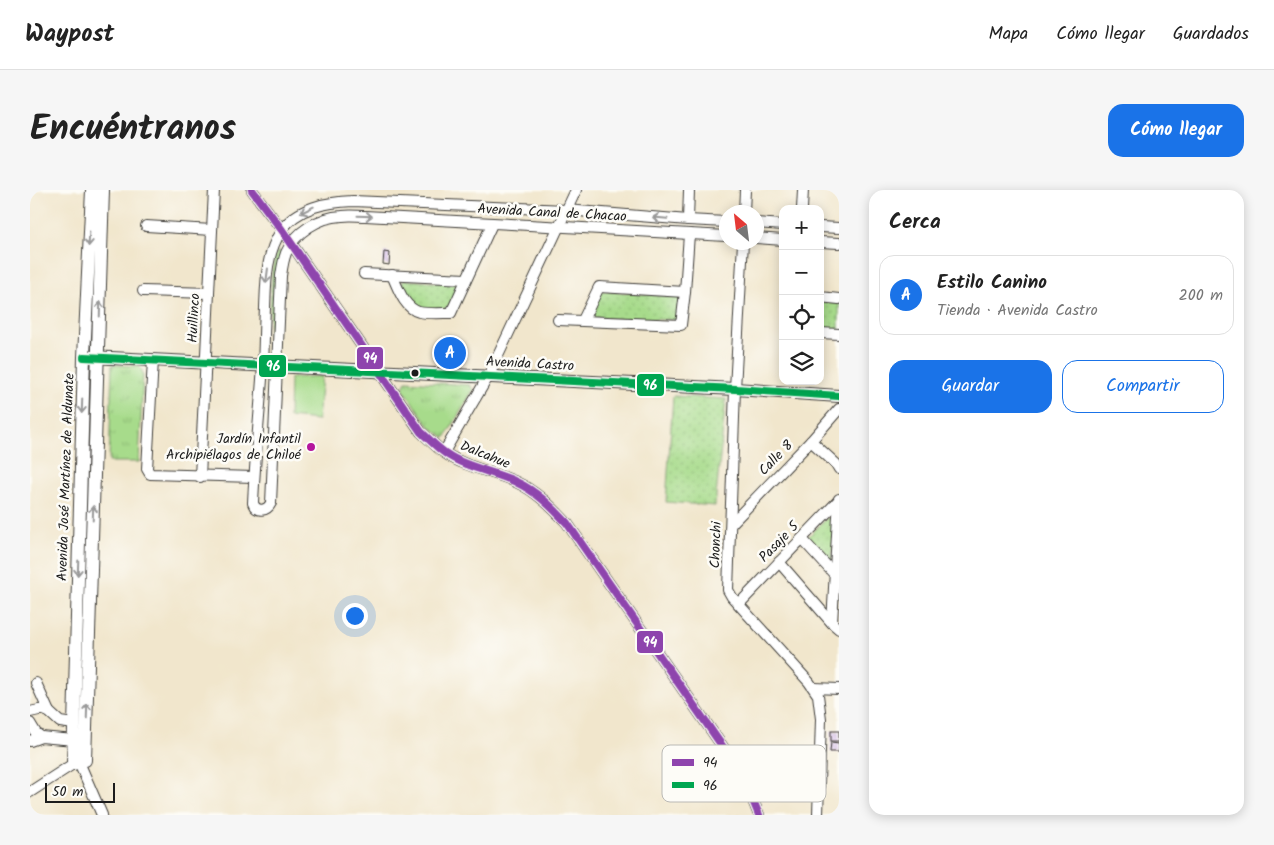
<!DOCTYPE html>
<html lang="es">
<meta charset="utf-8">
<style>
:root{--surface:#fff;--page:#f6f6f6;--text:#222;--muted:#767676;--line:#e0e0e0;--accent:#1a73e8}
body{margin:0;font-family:Kalam,sans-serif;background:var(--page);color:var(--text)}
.controls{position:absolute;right:15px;top:15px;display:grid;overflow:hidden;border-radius:10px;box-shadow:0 2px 12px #0003}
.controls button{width:45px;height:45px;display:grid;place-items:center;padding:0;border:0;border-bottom:1px solid var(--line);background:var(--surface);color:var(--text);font:25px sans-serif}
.compass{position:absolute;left:689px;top:15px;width:45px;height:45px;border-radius:50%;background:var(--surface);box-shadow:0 2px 12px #0003;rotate:332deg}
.scale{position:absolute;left:15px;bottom:12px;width:70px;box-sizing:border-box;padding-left:5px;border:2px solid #1c1c1c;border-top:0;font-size:14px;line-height:18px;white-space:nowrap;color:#1c1c1c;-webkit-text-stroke:4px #fdfcf7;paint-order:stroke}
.you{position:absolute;left:324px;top:425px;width:18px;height:18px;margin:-12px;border:4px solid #fff;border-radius:50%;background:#1a73e8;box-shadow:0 0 0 8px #1a73e833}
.badge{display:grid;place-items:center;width:32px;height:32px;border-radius:50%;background:var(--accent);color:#fff;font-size:16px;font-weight:700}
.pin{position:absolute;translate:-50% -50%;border:2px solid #fff;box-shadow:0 1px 5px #0006}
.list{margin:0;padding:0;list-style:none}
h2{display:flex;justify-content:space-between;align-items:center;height:65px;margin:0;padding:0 20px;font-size:21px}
h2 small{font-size:16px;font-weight:400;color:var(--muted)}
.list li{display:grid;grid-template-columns:32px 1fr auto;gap:15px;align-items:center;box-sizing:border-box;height:80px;margin:0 10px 10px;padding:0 10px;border:1px solid var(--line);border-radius:15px}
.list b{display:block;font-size:19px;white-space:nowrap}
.list p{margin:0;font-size:16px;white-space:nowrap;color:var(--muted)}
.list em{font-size:16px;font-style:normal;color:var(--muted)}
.actions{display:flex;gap:10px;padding:15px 20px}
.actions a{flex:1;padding:11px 0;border:1px solid var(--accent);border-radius:15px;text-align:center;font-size:18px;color:var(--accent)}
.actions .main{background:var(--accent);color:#fff}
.icon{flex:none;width:28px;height:28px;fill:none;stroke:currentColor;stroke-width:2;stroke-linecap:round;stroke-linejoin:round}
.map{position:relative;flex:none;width:809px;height:625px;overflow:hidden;border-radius:15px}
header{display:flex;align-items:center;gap:30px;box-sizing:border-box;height:70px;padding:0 25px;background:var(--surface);border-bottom:1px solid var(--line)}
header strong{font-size:24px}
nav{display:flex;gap:28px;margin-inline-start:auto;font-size:18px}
.intro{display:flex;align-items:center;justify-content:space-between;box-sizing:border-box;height:120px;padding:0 30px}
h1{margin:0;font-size:35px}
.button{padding:12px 22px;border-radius:15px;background:var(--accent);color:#fff;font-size:18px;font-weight:700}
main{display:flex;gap:30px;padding:0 30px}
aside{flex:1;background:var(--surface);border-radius:15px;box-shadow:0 2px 12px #0003}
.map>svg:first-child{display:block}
</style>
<header>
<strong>Waypost</strong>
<nav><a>Mapa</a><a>Cómo llegar</a><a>Guardados</a></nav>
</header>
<div class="intro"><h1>Encuéntranos</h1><a class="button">Cómo llegar</a></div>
<main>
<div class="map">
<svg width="809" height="625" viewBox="0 0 809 625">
<defs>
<pattern id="grass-tufts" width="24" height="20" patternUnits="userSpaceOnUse" patternTransform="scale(1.25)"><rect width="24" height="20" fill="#a7db8b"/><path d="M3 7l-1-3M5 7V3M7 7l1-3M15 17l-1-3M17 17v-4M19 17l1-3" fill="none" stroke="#8fbb77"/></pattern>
<pattern id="park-dots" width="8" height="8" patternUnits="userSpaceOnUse" patternTransform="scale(1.25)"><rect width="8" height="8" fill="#a7db8b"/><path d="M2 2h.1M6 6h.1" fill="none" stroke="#8fbb77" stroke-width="1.8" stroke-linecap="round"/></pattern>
<pattern id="building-back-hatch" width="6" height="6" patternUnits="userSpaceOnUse" patternTransform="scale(1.25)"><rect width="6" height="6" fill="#cdaee7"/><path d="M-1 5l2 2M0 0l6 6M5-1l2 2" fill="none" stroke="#af95c6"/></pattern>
</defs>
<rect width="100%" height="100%" fill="#fdfcf7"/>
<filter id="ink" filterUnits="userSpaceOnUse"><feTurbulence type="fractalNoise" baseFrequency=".02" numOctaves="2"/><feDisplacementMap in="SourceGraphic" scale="10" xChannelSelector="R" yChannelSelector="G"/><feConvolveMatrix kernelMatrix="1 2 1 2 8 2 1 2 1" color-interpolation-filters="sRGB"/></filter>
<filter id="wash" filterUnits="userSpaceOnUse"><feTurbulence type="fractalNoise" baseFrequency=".0096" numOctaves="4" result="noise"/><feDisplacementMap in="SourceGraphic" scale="20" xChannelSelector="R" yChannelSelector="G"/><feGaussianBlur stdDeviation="1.12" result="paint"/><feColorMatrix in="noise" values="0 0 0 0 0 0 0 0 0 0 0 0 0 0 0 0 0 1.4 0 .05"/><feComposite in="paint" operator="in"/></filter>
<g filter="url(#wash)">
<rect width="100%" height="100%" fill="#f1e6cc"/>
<g fill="url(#grass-tufts)" stroke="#627c54">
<polygon points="249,61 251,62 243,165 240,166 238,163 242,80 246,63"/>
<polygon points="82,175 109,176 113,183 109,272 79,272"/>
<polygon points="376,191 440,195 443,200 415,248 400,237 373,199"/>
</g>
<g fill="url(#park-dots)" stroke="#627c54">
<polygon points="374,90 376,90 424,94 427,96 428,98 420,115 416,118 411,119 388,117 384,113 372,96 372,93"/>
<polygon points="572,101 650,107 649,130 565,128 563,126 561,121"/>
<polygon points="790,112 809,113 809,140 790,139"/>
<polygon points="643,206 696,209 685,316 636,312"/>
<polygon points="797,328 804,331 802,370 800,373 778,352 779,346"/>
</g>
<polygon fill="#a7db8b" stroke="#627c54" points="292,186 288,230 259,227 260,188"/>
<g id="blocks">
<g fill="url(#building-back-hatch)">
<polygon points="354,62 360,63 359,75 353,74"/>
<rect x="801" y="541" width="8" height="10"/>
<polygon points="801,552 809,553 809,562 800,562"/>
</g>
</g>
</g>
<g filter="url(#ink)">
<use href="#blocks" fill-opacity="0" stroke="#3c3a36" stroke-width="1"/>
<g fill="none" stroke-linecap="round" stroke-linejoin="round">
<defs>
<g id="minor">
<path d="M222 0 252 40 391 242C399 249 406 257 415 263 436 278 463 281 486 292 506 301 522 317 537 333L695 560 720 603 729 625"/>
<polyline points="772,19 773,0"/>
<polyline points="714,22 715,0"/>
<polyline points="658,30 659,0"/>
<path d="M696 32 658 30 536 20 323 11C297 12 267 17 251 41 236 64 236 91 235 118 234 137 234 156 233 175 230 221 225 267 223 313 226 323 237 321 241 313L251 86C252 79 253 71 256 63 265 42 289 27 312 26 320 25 328 26 335 26L696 46"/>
<polyline points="726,33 753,35"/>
<polyline points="116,36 182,40"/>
<polyline points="790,37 809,38"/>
<polyline points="726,48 753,50"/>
<polyline points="713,52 705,199 698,400 702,407 779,492 788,505 791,529 788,625"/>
<polyline points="790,52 809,53"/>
<polyline points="334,84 436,89"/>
<path d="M362 85C368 98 374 118 389 122 398 124 412 123 421 123L462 34"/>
<polyline points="113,101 179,103"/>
<polyline points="790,107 809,109"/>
<polyline points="528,130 651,135 655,102 659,44"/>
<polyline points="553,130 569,97 655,102"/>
<polyline points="790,143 809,144"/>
<polyline points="123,170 117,279 120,284 224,287"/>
<polyline points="781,251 806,274 809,279"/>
<polyline points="414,262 439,219 458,187 546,0"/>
<polyline points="170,287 184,0"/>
<polyline points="701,334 781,251 809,219"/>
<polyline points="772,349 806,386"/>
<polyline points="749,372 802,433 809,439"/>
<polyline points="709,414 809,310"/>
<polyline points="802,433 809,309"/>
<polyline points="6,493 19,522"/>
<polyline points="784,498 809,499"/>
<polyline points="0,522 9,520 14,520 19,522 30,532 44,534"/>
<polyline points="0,533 6,543 11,547"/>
<polyline points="0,551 11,547 44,550"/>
<polyline points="49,572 72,625"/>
<polyline points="0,602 43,574"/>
</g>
<g id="tertiary">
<polyline points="62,0 54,167 43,574 55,570 73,0"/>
<polyline points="61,167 705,199 809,206"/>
</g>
</defs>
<use href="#minor" stroke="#3c3a36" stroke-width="12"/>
<use href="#tertiary" stroke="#3c3a36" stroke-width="14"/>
<use href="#minor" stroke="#fff" stroke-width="10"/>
<use href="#tertiary" stroke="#fff" stroke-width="12"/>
<defs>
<path id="bus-1" d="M222 0 252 40 391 242C399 249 406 257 415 263 436 278 463 281 486 292 506 301 522 317 537 333L695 560 720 603 729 625"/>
<polyline id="bus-2" points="54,167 705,199 809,206"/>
</defs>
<use href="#bus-1" stroke="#fdfcf7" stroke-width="11"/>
<use href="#bus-2" stroke="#fdfcf7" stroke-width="11"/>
<use href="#bus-1" stroke="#8e44ad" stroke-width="8"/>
<use href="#bus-2" stroke="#00a651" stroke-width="8"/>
</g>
<defs><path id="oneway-shaft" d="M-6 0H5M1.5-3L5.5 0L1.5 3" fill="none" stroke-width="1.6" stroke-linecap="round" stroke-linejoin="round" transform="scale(1.25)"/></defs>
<g stroke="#999">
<use href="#oneway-shaft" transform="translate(277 20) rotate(154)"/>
<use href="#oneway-shaft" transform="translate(335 26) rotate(2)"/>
<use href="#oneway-shaft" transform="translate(630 28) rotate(-175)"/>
<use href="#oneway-shaft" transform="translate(59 49) rotate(93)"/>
<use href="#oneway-shaft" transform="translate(237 86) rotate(97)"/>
<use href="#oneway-shaft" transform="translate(70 119) rotate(-88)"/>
<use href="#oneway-shaft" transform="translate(52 216) rotate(92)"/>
<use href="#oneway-shaft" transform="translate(63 323) rotate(-88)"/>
<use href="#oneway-shaft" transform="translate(48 378) rotate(92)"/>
<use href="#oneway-shaft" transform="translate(57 521) rotate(-88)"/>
</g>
</g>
<circle fill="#1c1c1c" stroke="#fdfcf7" stroke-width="2" cx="385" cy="183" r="4.5"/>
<circle fill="#b5179e" stroke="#fdfcf7" stroke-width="2" cx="281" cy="257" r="5"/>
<g text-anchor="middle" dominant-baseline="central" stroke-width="5" stroke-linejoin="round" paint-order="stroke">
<g font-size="14" fill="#1c1c1c" stroke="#fdfcf7">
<text transform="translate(522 23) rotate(3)">Avenida Canal de Chacao</text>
<text transform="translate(164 128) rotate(-87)">Huillinco</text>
<text transform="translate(500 174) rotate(3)">Avenida Castro</text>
<text transform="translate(455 265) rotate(22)">Dalcahue</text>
<text transform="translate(746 268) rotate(-46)">Calle 8</text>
<text transform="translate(36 287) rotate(-88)">Avenida José Martínez de Aldunate</text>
<text transform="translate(749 352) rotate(-46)">Pasaje 5</text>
<text transform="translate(686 355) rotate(-88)">Chonchi</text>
</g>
<g font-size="14" fill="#1c1c1c" stroke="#fdfcf7" text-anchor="end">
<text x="271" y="249">Jardín Infantil<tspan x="271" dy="16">Archipiélagos de Chiloé</tspan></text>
</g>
</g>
<rect x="632" y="555" width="164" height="57" rx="8" fill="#fdfcf7" stroke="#bab9b5" stroke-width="1"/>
<rect x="642" y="569" width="22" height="7" fill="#8e44ad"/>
<rect x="642" y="592" width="22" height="6" fill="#00a651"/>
<g font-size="14" fill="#1c1c1c">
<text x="673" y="577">94</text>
<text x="673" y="600">96</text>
</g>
<g stroke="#fdfcf7" stroke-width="2">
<rect x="326" y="156" width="28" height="24" rx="5" fill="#8e44ad"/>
<rect x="228" y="164" width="29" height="24" rx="5" fill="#00a651"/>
<rect x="606" y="183" width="29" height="24" rx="5" fill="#00a651"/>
<rect x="606" y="440" width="28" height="24" rx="5" fill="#8e44ad"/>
</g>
<g font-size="14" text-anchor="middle" font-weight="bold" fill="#fff">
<text x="340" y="173">94</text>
<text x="243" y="181">96</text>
<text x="620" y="200">96</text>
<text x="620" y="457">94</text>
</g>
</svg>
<div class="controls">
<button>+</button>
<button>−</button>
<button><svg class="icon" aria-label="locate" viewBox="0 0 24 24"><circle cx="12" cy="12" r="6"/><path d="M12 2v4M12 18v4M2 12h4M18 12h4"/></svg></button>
<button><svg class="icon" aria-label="layers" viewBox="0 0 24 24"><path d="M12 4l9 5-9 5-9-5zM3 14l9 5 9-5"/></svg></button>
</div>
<svg class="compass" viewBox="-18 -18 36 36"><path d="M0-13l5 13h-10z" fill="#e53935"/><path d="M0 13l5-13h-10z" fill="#767676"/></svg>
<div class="scale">50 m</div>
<div class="you"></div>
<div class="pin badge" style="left:420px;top:163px">A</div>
</div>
<aside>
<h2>Cerca<small></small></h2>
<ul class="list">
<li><span class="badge">A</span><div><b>Estilo Canino</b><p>Tienda · Avenida Castro</p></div><em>200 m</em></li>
</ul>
<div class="actions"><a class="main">Guardar</a><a>Compartir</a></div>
</aside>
</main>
